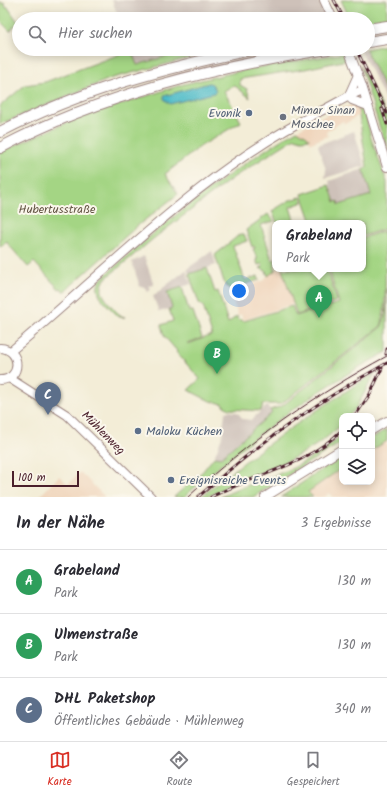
<!DOCTYPE html>
<html lang="de">
<meta charset="utf-8">
<style>
:root{--surface:#fff;--page:#f7f7f7;--text:#2b2b33;--muted:#7c7c81;--line:#e1e1e2;--accent:#d93025}
body{margin:0;font-family:Kalam,sans-serif;background:var(--page);color:var(--text)}
.controls{position:absolute;right:12px;bottom:12px;display:grid;overflow:hidden;border-radius:8px;box-shadow:0 2px 10px #0003}
.controls button{width:36px;height:36px;display:grid;place-items:center;padding:0;border:0;border-bottom:1px solid var(--line);background:var(--surface);color:var(--text);font:20px sans-serif}
.scale{position:absolute;left:12px;bottom:10px;width:67px;box-sizing:border-box;padding-left:4px;border:2px solid #4a1f2b;border-top:0;font-size:11px;line-height:14px;white-space:nowrap;color:#4a1f2b;-webkit-text-stroke:3px #fbf7ec;paint-order:stroke}
.you{position:absolute;left:239px;top:291px;width:14px;height:14px;margin:-10px;border:3px solid #fff;border-radius:50%;background:#1a73e8;box-shadow:0 0 0 6px #1a73e833}
.badge{display:grid;place-items:center;width:26px;height:26px;border-radius:50%;background:var(--accent);color:#fff;font-size:13px;font-weight:700}
.pin{position:absolute;translate:-50% -33px;filter:drop-shadow(0 1px 2px #0008)}
.pin::after{content:'';position:absolute;top:21px;width:14px;height:12px;background:inherit;clip-path:polygon(0 0,100% 0,50% 100%)}
.popup{position:absolute;left:272px;top:220px;width:94px;height:52px;box-sizing:border-box;display:grid;place-content:center;border-radius:8px;background:var(--surface);filter:drop-shadow(0 1px 3px #0005);font-size:13px;white-space:nowrap;color:var(--muted)}
.popup b{font-size:15px;color:var(--text)}
.popup::after{content:'';position:absolute;left:50%;top:100%;margin-left:-8px;border:8px solid transparent;border-top-color:var(--surface)}
.list{margin:0;padding:0;list-style:none}
h2{display:flex;justify-content:space-between;align-items:center;height:52px;margin:0;padding:0 16px;font-size:17px}
h2 small{font-size:13px;font-weight:400;color:var(--muted)}
.list li{display:grid;grid-template-columns:26px 1fr auto;gap:12px;align-items:center;box-sizing:border-box;height:64px;padding:0 16px;border-top:1px solid var(--line)}
.list b{display:block;font-size:15px;white-space:nowrap}
.list p{margin:0;font-size:13px;white-space:nowrap;color:var(--muted)}
.list em{font-size:13px;font-style:normal;color:var(--muted)}
.icon{flex:none;width:22px;height:22px;fill:none;stroke:currentColor;stroke-width:2;stroke-linecap:round;stroke-linejoin:round}
.map{position:relative;flex:none;width:387px;height:497px;overflow:hidden}
.search{position:absolute;background:var(--surface);box-shadow:0 2px 10px #0003;left:12px;right:12px;top:12px;height:44px;display:flex;align-items:center;gap:10px;box-sizing:border-box;padding:0 14px;border-radius:22px;color:var(--muted);font-size:15px}
.sheet{height:244px;background:var(--surface)}
nav{display:flex;justify-content:space-around;align-items:center;box-sizing:border-box;height:56px;border-top:1px solid var(--line);background:var(--surface);font-size:11px;color:var(--muted)}
nav a{display:grid;justify-items:center;gap:2px}
nav .on{color:var(--accent)}
.map>svg:first-child{display:block}
</style>
<div class="map">
<svg width="387" height="497" viewBox="0 0 387 497">
<rect width="100%" height="100%" fill="#fbf7ec"/>
<filter id="ink" filterUnits="userSpaceOnUse"><feTurbulence type="fractalNoise" baseFrequency=".025" numOctaves="2"/><feDisplacementMap in="SourceGraphic" scale="8" xChannelSelector="R" yChannelSelector="G"/><feConvolveMatrix kernelMatrix="1 2 1 2 8 2 1 2 1" color-interpolation-filters="sRGB"/></filter>
<filter id="wash" filterUnits="userSpaceOnUse"><feTurbulence type="fractalNoise" baseFrequency=".012" numOctaves="4" result="noise"/><feDisplacementMap in="SourceGraphic" scale="16" xChannelSelector="R" yChannelSelector="G"/><feGaussianBlur stdDeviation="0.9" result="paint"/><feColorMatrix in="noise" values="0 0 0 0 0 0 0 0 0 0 0 0 0 0 0 0 0 1.4 0 .05"/><feComposite in="paint" operator="in"/></filter>
<g filter="url(#wash)">
<rect width="100%" height="100%" fill="#f3edd7"/>
<g fill="#f0d5bc">
<polygon points="352,105 358,107 359,115 345,124 343,121 326,132 328,136 311,143 307,136 297,130 338,109"/>
<polygon points="277,269 282,269 293,304 243,320 241,314 238,316 230,292 265,280 265,278"/>
<polygon points="387,441 387,497 332,497 329,493 325,497 313,497 308,492 342,468 342,482 372,482 372,450"/>
<polygon points="80,472 105,497 39,497 59,476 68,484"/>
</g>
<g fill="#cec1b9">
<polygon points="112,0 318,0 325,16 312,19 119,19"/>
<polygon points="130,49 191,49 136,65"/>
<polygon points="360,49 365,49 373,64 387,58 387,103"/>
<polygon points="354,131 365,166 325,178 326,170 318,145"/>
<polygon points="363,169 371,195 339,205 335,202 329,181"/>
<polygon points="212,251 216,265 189,274 187,269"/>
<polygon points="144,256 154,285 149,286 151,289 148,292 143,286 140,287 132,262"/>
<polygon points="186,270 191,284 167,292 172,308 159,312 153,296"/>
<polygon points="267,406 273,413 220,458 214,457 222,437 225,413 228,411 237,412 243,419 251,420"/>
</g>
<g fill="#a4d584" stroke="#777a58">
<polygon points="341,0 387,0 387,20 368,23 368,19 350,19"/>
<polygon points="0,2 5,4 6,8 7,6 18,22 10,31 0,21"/>
<polygon points="387,45 387,93 365,49"/>
<polygon points="191,49 225,49 112,78 0,124 0,106 25,85 45,82 131,50 137,65"/>
<polygon points="344,53 347,60 305,69 240,79 240,85 247,89 250,98 234,85 224,91 241,122 201,146 165,174 178,194 136,227 64,292 61,288 59,289 34,262 28,267 8,244 7,241 0,247 0,152 75,119 184,84 249,69"/>
<polygon points="360,65 387,116 387,150"/>
<polygon points="364,108 371,138 387,182 387,247 384,229 363,236 363,223 312,223 302,194 329,185 335,202 338,201 339,205 371,195 363,169 367,167 358,109"/>
<path d="M297 130 307 136 309 139 302 140 295 138 234 177 153 239 105 279C103 283 101 287 102 292 104 298 119 317 125 317H119C110 307 90 293 101 279 162 224 226 173 297 130Z"/>
<polygon points="301,197 303,202 290,207 295,223 277,223 272,211 290,200"/>
<polygon points="268,214 274,221 261,225 272,260 275,259 275,269 277,269 268,276 266,271 260,268 263,267 262,264 258,265 256,259 258,258 256,256 253,249 255,248 254,246 252,247 246,230"/>
<path d="M383 231C386 251 387 309 381 326L281 404H263L261 411 230 409 224 406V404L210 401 188 390 200 379 176 352 177 351 164 336 161 325 173 321 169 309 172 308 167 292 182 287 189 311H193L202 338 187 343 188 344 212 335 203 306 199 303 189 274 207 268 215 292 218 291 228 323 237 316 238 319 244 321 292 306 296 316 339 303 329 269H363V238Z"/>
<polygon points="240,234 244,234 247,241 233,246 245,280 258,276 259,280 230,289 225,285 215,255"/>
<polygon points="282,269 327,269 337,301 297,315"/>
<path d="M387 288V352C312 391 247 441 184 497H174L203 471 214 457 220 458 272 413 270 410 282 406 381 327C387 316 386 301 387 288Z"/>
<path d="M375 373 356 408 349 416H342V424C307 458 269 468 226 487 217 491 211 497 201 497 255 451 314 411 375 373Z"/>
<polygon points="387,429 387,441 372,450 372,438"/>
<path d="M342 435V442L253 497H221C244 485 269 479 293 468 311 459 327 447 342 435Z"/>
<polygon points="342,456 342,468 308,492 313,497 281,497"/>
</g>
<polygon fill="#4ebbc8" stroke="#4c6d7a" points="209,83 212,84 216,90 214,93 170,104 164,99 164,96"/>
</g>
<g filter="url(#ink)">
<g fill="none" stroke-linecap="round" stroke-linejoin="round">
<defs>
<g id="secondary">
<polyline points="324,0 333,19"/>
<polyline points="348,49 362,86 387,167"/>
<polyline points="349,95 358,75"/>
<polyline points="352,100 368,106"/>
<path d="M0 348C22 349 22 380 0 380"/>
<path d="M11 351C112 267 203 169 323 110 337 103 349 95 363 90"/>
<polyline points="9,378 67,415 151,497"/>
<polyline points="372,430 387,421"/>
<polyline points="265,497 342,449"/>
</g>
<g id="highway">
<polyline points="368,29 387,26"/>
<polyline points="368,42 387,39"/>
<path d="M0 132C80 90 168 67 255 49"/>
<path d="M0 148C101 94 216 67 328 49"/>
</g>
</defs>
<use href="#secondary" stroke="#9e8681" stroke-width="10"/>
<use href="#highway" stroke="#9e8681" stroke-width="12"/>
<use href="#secondary" stroke="#fff" stroke-width="8"/>
<use href="#highway" stroke="#fff" stroke-width="10"/>
<path stroke="#4a1f2b" stroke-width="1" d="M188 497C248 442 315 395 387 356"/>
<defs>
<g id="rail">
<polyline points="334,0 344,19"/>
<polyline points="356,49 387,113"/>
<polyline points="382,109 387,124"/>
<polyline points="386,354 387,349"/>
<polyline points="355,416 370,394 382,368"/>
<path d="M198 497C256 445 319 400 387 363"/>
<path d="M211 497C255 474 305 467 342 430"/>
</g>
</defs>
<use href="#rail" stroke="#4a1f2b" stroke-width="3"/>
<use href="#rail" stroke="#fbf7ec" stroke-width="1.5" stroke-dasharray="4.5" stroke-linecap="butt"/>
</g>
</g>
<g fill="#5c6f8a" stroke="#fbf7ec" stroke-width="1.5">
<circle cx="249" cy="113" r="4"/>
<circle cx="138" cy="431" r="4"/>
<circle cx="171" cy="480" r="4"/>
</g>
<circle fill="#6b7280" stroke="#fbf7ec" stroke-width="1.5" cx="283" cy="117" r="4"/>
<g text-anchor="middle" dominant-baseline="central" stroke-width="4" stroke-linejoin="round" paint-order="stroke">
<g font-size="12" fill="#5b616d" stroke="#fbf7ec" text-anchor="start">
<text x="291" y="110">Mimar Sinan<tspan x="291" dy="14">Moschee</tspan></text>
</g>
<g font-size="12" fill="#4e5e75" stroke="#fbf7ec" text-anchor="start">
<text x="241" y="113" text-anchor="end">Evonik</text>
<text x="146" y="431">Maloku Küchen</text>
<text x="179" y="480">Ereignisreiche Events</text>
</g>
<g font-size="12" fill="#655646" stroke="#fbf7ec">
<text x="57" y="209">Hubertusstraße</text>
</g>
<g font-size="12" fill="#4a1f2b" stroke="#fbf7ec">
<text transform="translate(103 433) rotate(45)">Mühlenweg</text>
</g>
</g>
</svg>
<div class="controls">
<button><svg class="icon" aria-label="locate" viewBox="0 0 24 24"><circle cx="12" cy="12" r="6"/><path d="M12 2v4M12 18v4M2 12h4M18 12h4"/></svg></button>
<button><svg class="icon" aria-label="layers" viewBox="0 0 24 24"><path d="M12 4l9 5-9 5-9-5zM3 14l9 5 9-5"/></svg></button>
</div>
<div class="scale">100 m</div>
<div class="you"></div>
<div class="pin badge" style="left:319px;top:318px;background:#2e9e5b">A</div>
<div class="popup"><b>Grabeland</b>Park</div>
<div class="pin badge" style="left:217px;top:374px;background:#2e9e5b">B</div>
<div class="pin badge" style="left:48px;top:415px;background:#5c6f8a">C</div>
<div class="search"><svg class="icon" aria-label="search" viewBox="0 0 24 24"><circle cx="10" cy="10" r="6"/><path d="M15 15l6 6"/></svg>Hier suchen</div>
</div>
<section class="sheet">
<h2>In der Nähe<small>3 Ergebnisse</small></h2>
<ul class="list">
<li><span class="badge" style="background:#2e9e5b">A</span><div><b>Grabeland</b><p>Park</p></div><em>130 m</em></li>
<li><span class="badge" style="background:#2e9e5b">B</span><div><b>Ulmenstraße</b><p>Park</p></div><em>130 m</em></li>
<li><span class="badge" style="background:#5c6f8a">C</span><div><b>DHL Paketshop</b><p>Öffentliches Gebäude · Mühlenweg</p></div><em>340 m</em></li>
</ul>
</section>
<nav>
<a class="on"><svg class="icon" aria-label="map" viewBox="0 0 24 24"><path d="M3 6l6-2 6 2 6-2v14l-6 2-6-2-6 2zM9 4v14M15 6v14"/></svg>Karte</a>
<a><svg class="icon" aria-label="directions" viewBox="0 0 24 24"><path d="M12 3l9 9-9 9-9-9zM9 14v-3h6M13 9l2 2-2 2"/></svg>Route</a>
<a><svg class="icon" aria-label="saved" viewBox="0 0 24 24"><path d="M7 4h10v16l-5-4-5 4z"/></svg>Gespeichert</a>
</nav>
